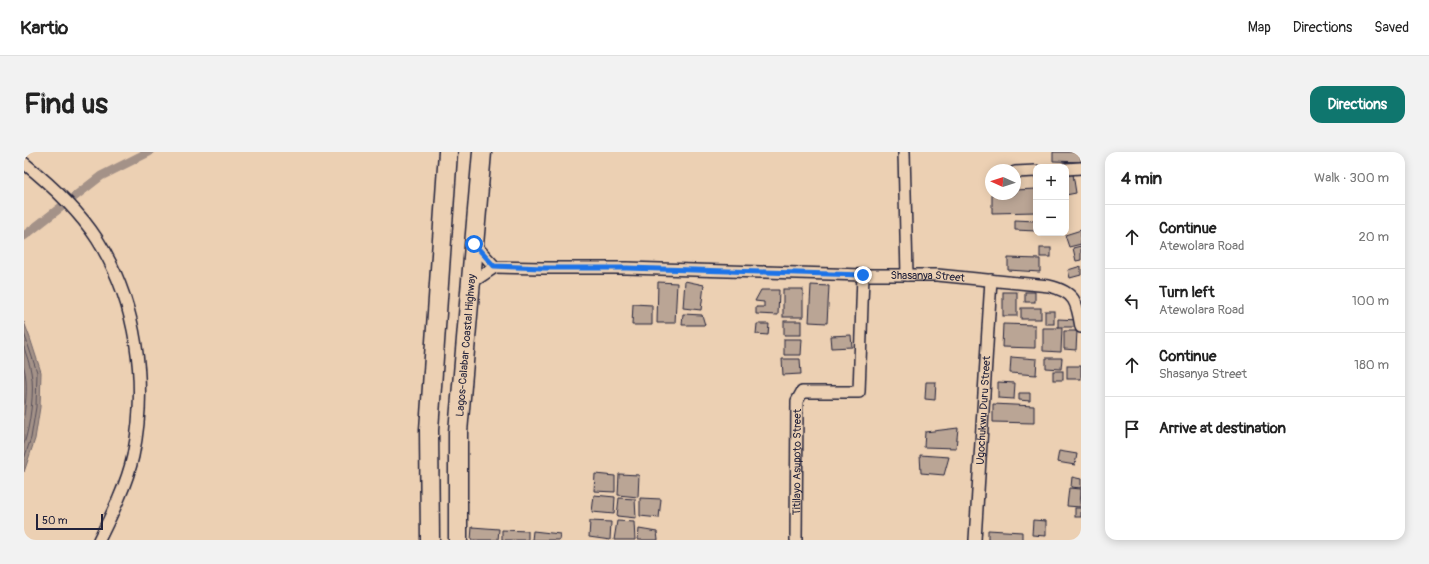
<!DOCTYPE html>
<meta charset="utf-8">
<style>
:root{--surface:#fff;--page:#f2f2f2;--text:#222;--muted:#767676;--line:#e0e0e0;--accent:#0f766e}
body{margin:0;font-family:Pangolin,sans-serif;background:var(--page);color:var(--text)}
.controls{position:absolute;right:12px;top:12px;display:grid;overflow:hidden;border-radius:8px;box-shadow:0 2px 10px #0003}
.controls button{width:36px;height:36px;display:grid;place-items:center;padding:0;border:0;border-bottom:1px solid var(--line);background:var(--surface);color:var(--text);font:20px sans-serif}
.compass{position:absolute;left:961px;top:12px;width:36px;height:36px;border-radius:50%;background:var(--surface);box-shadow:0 2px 10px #0003;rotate:273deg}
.scale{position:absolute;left:12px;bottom:10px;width:67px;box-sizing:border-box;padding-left:4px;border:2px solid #22223b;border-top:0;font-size:11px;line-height:14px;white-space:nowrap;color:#22223b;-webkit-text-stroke:3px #ecd0b3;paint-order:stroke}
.stop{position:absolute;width:12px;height:12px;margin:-9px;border:3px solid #1a73e8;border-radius:50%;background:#fff}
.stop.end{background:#1a73e8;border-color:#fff;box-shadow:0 1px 4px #0008}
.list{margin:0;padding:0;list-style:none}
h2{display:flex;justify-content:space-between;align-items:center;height:52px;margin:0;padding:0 16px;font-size:17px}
h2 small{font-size:13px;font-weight:400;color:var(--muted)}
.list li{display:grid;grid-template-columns:26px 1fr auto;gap:12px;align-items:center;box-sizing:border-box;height:64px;padding:0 16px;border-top:1px solid var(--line)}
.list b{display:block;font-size:15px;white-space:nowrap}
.list p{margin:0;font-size:13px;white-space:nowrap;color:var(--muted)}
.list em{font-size:13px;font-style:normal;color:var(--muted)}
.icon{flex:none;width:22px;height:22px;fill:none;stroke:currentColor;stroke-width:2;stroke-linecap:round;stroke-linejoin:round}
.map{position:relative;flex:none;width:1057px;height:388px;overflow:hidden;border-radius:12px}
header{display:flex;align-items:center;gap:24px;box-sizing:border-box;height:56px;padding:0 20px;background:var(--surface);border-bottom:1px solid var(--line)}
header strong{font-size:19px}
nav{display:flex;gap:22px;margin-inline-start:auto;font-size:14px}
.intro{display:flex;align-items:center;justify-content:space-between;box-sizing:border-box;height:96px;padding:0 24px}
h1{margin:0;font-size:28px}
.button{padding:10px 18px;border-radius:12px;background:var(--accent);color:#fff;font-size:14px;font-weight:700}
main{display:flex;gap:24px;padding:0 24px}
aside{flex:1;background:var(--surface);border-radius:12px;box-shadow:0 2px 10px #0003}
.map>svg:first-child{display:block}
</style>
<header>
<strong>Kartio</strong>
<nav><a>Map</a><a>Directions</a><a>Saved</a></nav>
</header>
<div class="intro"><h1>Find us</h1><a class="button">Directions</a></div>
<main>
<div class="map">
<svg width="1057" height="388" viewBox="0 0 1057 388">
<rect width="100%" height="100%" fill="#ecd0b3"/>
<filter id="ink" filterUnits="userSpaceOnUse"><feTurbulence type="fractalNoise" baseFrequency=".025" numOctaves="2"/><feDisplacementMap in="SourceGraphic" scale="8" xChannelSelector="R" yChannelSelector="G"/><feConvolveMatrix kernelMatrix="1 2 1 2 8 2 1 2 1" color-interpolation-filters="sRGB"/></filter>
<g filter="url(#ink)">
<polygon fill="#a49288" stroke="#706569" points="0,170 6,186 17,220 16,255 11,287 0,320"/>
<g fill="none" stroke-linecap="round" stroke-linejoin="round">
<g stroke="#564f5a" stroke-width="1">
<polyline points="0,181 13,220 12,255 7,286 0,307"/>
<path d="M0 195C2 203 6 212 7 220 11 237 6 275 0 292"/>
<path d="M0 216C4 230 2 249 0 263"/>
</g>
<polyline stroke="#a49288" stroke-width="9" points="0,84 77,24 125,0"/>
</g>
<g fill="#baa595" stroke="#22223b">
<polygon points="1029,0 1057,0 1057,10 1029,9"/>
<polygon points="1049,22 1052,41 1042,43 1042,24"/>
<polygon points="991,25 991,38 1012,37 1012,60 968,61 968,42 991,42"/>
<polygon points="991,68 1012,69 1012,79 991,78"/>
<polygon points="1057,78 1057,92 1045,95 1041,83"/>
<polygon points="1057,94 1057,108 1052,109 1049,96"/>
<rect x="1016" y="96" width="11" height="9"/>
<polygon points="984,106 1016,107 1016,120 984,118"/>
<polygon points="1057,114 1057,123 1046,126 1044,118"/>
<polygon points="661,129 680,133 677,158 659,156"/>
<polygon points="634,130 653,131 651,171 633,171"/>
<polygon points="787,133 805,134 803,171 785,170"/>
<rect x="759" y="137" width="20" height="28"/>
<polygon points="737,138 755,138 754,163 732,162 732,155 740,155 740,150 731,149"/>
<rect x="979" y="140" width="14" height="24"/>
<rect x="1001" y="140" width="10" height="10"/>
<polygon points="609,152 628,153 628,173 608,173"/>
<rect x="997" y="156" width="20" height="11"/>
<rect x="1021" y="159" width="9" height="13"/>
<polygon points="659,162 678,163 681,173 658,173"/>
<polygon points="1034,167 1054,168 1054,175 1034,175"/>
<rect x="760" y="169" width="17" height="14"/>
<polygon points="733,172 745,172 744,183 732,182"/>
<polygon points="979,172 1011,173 1011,196 978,195"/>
<polygon points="1019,176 1038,176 1037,200 1019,199"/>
<polygon points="1040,179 1053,179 1052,198 1040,197"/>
<polygon points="827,183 828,195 807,196 806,184"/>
<polygon points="760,187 778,187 777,203 760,203"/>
<polygon points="987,205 1013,207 1012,223 986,221"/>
<polygon points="1022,206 1038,206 1037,217 1022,216"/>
<polygon points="758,207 776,207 777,222 759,223"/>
<rect x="1043" y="214" width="14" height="13"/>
<rect x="1029" y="219" width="10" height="9"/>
<polygon points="902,230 912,230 911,248 901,247"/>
<polygon points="974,230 991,231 990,247 974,246"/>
<polygon points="995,241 1006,241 1006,249 995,248"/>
<polygon points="969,252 1010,254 1010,271 969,270"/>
<polygon points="934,276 932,296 900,295 901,280"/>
<polygon points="1035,299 1053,302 1051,313 1033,310"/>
<polygon points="896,303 925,305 920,323 897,321"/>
<polygon points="571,322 591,324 591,340 570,339"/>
<polygon points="595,322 615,323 614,345 594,343"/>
<polygon points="1048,325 1057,327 1057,336 1047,335"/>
<polygon points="1045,336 1057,337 1056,355 1043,354"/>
<polygon points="570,343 591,345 590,362 568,360"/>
<polygon points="595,346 611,347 612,366 593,364"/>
<polygon points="616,346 637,347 635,366 616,364"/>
<rect x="1051" y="356" width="6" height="9"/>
<polygon points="1009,368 1022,369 1022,384 1008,383"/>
<polygon points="566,369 587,370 586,388 565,385"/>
<polygon points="593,369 610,370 611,388 590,388"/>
<polygon points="448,375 475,377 474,388 447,388"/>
<polygon points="615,377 633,380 634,388 614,388"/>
<polygon points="478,378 504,379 504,388 478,388"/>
<polygon points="964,378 998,380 998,388 964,388"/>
<polygon points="509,379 536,382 535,388 508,388"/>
</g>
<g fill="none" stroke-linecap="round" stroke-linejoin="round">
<defs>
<g id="minor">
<polyline points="880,0 883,123"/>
<path d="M0 11C26 32 55 59 73 87 113 150 124 231 109 304 103 332 88 362 75 388"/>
<polyline points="1042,17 1057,16"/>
<polyline points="991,20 1012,19"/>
<path id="s1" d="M450 92 471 115 518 116H603L839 123H913L1025 134C1051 140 1053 150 1057 175"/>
<polyline points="447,131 471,115"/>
<path id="s2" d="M772 388 773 249 778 240H835L839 123"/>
<path id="s3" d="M951 388 967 128"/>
</g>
<g id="trunk">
<polyline points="406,388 405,278 424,0"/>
<path id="s4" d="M434 388V280L458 0"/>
</g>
</defs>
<use href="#minor" stroke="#22223b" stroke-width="14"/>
<use href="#trunk" stroke="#22223b" stroke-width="21"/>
<use href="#minor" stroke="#ecd0b3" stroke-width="11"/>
<use href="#trunk" stroke="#ecd0b3" stroke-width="18"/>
</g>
</g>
<g fill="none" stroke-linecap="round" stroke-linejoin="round" filter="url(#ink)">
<polyline stroke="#1a73e8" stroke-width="5" points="450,92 470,114 518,116 603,116 839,123"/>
</g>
<g text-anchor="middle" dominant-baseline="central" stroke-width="4" stroke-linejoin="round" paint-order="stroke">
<g font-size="11" fill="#22223b" stroke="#ecd0b3">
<text stroke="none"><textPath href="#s1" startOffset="464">Shasanya Street</textPath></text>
<text stroke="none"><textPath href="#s4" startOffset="195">Lagos-Calabar Coastal Highway</textPath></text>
<text stroke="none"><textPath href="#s3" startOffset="130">Ugochukwu Duru Street</textPath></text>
<text stroke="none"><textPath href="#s2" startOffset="78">Titilayo Asupoto Street</textPath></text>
</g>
</g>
</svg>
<div class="controls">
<button>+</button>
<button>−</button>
</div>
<svg class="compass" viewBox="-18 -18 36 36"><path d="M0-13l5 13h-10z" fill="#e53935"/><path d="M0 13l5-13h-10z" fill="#767676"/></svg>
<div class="scale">50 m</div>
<div class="stop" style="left:450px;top:92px"></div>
<div class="stop end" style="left:839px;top:123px"></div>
</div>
<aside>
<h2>4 min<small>Walk · 300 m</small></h2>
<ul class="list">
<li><svg class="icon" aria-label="ahead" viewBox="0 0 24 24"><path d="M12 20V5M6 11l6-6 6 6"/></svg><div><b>Continue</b><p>Atewolara Road</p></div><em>20 m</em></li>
<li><svg class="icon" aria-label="left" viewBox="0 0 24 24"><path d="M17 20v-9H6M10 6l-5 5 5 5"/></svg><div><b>Turn left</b><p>Atewolara Road</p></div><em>100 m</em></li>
<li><svg class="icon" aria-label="ahead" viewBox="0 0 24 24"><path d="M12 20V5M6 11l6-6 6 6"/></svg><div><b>Continue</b><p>Shasanya Street</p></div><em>180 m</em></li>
<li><svg class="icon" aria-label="arrive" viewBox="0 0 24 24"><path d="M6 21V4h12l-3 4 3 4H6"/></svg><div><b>Arrive at destination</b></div></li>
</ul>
</aside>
</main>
